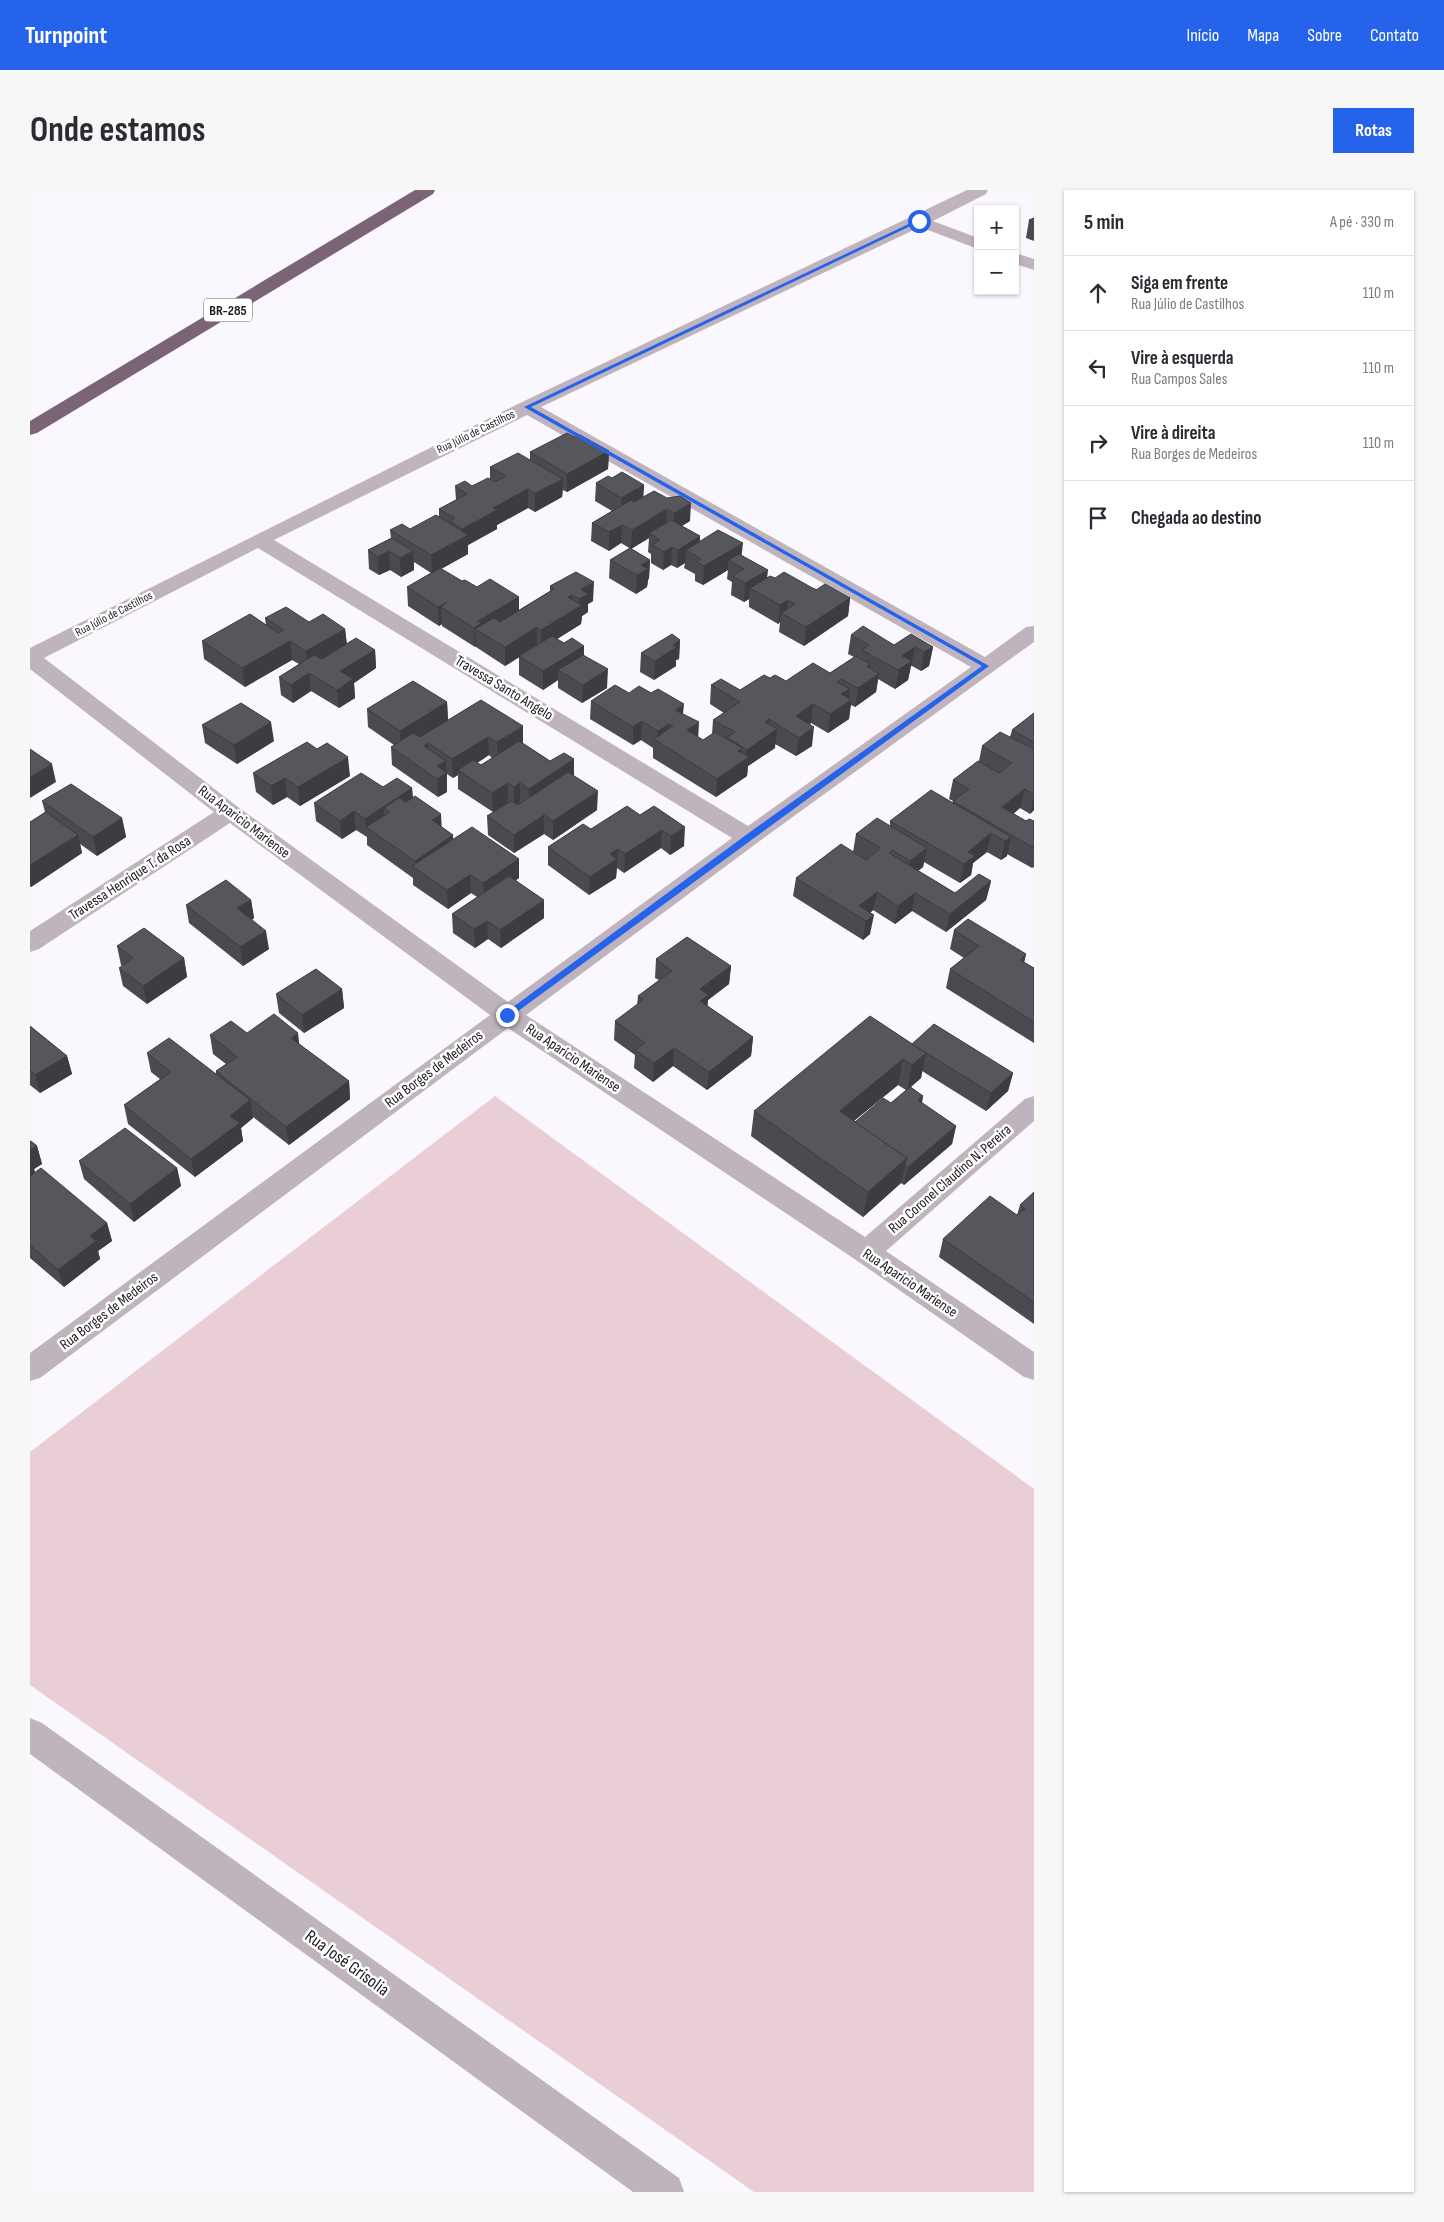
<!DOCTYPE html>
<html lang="pt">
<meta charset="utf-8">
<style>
:root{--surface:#fff;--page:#f7f7f7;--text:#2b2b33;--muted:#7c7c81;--line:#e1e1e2;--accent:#2563eb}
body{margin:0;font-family:"Sofia Sans Condensed",sans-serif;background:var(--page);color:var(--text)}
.controls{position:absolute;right:15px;top:15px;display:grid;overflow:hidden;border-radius:0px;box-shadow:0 1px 4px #0004}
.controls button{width:45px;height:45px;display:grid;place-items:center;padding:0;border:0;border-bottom:1px solid var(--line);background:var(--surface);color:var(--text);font:25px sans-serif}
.stop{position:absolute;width:15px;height:15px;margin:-11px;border:4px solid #2563eb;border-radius:50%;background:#fff}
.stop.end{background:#2563eb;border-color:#fff;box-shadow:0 1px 5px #0008}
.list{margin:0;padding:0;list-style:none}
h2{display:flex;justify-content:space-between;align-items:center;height:65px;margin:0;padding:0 20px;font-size:21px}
h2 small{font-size:16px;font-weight:400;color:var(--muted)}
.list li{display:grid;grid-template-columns:32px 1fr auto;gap:15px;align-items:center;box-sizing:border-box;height:75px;padding:0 20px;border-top:1px solid var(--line)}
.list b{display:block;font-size:19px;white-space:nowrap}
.list p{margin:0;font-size:16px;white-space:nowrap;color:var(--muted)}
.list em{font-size:16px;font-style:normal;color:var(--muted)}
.icon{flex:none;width:28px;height:28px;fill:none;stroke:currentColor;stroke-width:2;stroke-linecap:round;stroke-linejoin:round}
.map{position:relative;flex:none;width:1004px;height:2002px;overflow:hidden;border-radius:0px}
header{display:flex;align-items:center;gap:30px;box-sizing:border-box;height:70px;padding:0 25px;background:var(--accent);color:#fff}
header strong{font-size:24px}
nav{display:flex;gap:28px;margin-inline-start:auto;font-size:18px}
.intro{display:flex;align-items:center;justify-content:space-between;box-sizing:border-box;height:120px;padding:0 30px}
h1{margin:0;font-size:35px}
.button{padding:12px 22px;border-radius:0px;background:var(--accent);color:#fff;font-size:18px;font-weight:700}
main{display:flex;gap:30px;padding:0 30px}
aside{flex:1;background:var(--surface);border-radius:0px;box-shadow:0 1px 4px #0004}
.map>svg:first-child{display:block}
</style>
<header>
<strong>Turnpoint</strong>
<nav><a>Início</a><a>Mapa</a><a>Sobre</a><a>Contato</a></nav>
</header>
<div class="intro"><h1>Onde estamos</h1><a class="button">Rotas</a></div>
<main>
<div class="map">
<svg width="1004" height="2002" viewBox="0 0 1004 2002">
<rect width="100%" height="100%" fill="#faf8fe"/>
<polygon fill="#e9ced6" points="465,906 1004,1299 1004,2002 724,2002 0,1495 0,1262"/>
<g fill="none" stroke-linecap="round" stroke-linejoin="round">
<g fill="#bfb3bd" fill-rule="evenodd">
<path d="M937 0H958L956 4 903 31 948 48V59L890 37 511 217 955 467 996 437 1004 436V452L727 653 496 825 835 1047 995 909 1004 906V931L856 1061 1004 1162V1190L994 1187 826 1070 478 838 10 1188 0 1191V1163L460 825 200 633 9 759 0 762V741L184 622 0 479V458L490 213ZM497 225 941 477 718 636 244 350ZM228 358 702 648 478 812 208 617 14 468Z"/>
<polygon points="985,63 1004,69 1004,80 985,74"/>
<polygon points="0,1528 12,1533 649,1988 654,2002 603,2002 0,1564"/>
</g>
<polygon fill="#7b6378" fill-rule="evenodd" points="385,0 405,0 403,4 7,243 0,245 0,231"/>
</g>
<g fill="#494b50" fill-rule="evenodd">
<polygon points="1004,28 1004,51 996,48 999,30"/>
<polygon points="545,247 579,261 578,279 537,302 533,300 532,307 505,322 498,318 467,335 467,339 438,355 438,364 411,379 432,391 447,397 489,407 489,420 520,401 520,396 563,411 558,414 558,422 552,426 551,434 527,449 534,453 554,456 554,465 577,498 552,513 528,498 528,490 513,500 489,485 489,467 475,476 446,457 446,456 445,457 412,436 412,434 409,436 378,416 377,397 401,383 384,372 384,380 371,387 360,380 349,385 339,379 338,360 361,348 360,340 380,339 409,328 409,319 426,310 425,296 442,296 460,289 460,277 500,270 500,262"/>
<polygon points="582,288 614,295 613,307 660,331 652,336 670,346 670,351 712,366 737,388 745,388 820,408 818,426 774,456 749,442 750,432 748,434 719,417 719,409 714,412 701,405 702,392 697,389 698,380 673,395 665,391 665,384 654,378 655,373 647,378 641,375 633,380 621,373 621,364 618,362 619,348 601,359 591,353 579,361 561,351 562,333 582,321 565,311 566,293"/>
<polygon points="580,370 620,370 619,388 618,390 617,397 606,404 579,388"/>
<polygon points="235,428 279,432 315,439 317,454 345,460 346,478 324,493 325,508 309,518 281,501 263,513 251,505 249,487 269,474 262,470 215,497 174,469 172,451 236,435"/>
<polygon points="821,445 864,455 903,457 899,476 891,481 882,476 881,476 878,490 865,499 848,489 846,502 825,517 821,515 819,529 798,543 781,533 779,534 782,556 766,566 745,554 745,558 718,576 717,586 686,607 623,568 623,558 611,550 603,555 560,529 561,511 599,503 653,524 668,547 673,550 682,544 683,530 694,523 680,514 681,495 710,500 740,488 756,491 800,483 824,467 818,464"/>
<polygon points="650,450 649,469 646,470 646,476 624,490 610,482 611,463"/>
<path d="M417 512 418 530 493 553 520 571 544 569V586L567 620 523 650 514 644 484 663 458 645 457 626 478 612 463 622 428 599V585L423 588 417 584V602L408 607 362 575 361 557 364 555 338 537 337 519ZM459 565 462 568 451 575 447 573Z"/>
<polygon points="1004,523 1004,620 1000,624 990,618 983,624 996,631 1004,631 1004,677 1002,678 977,664 977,666 971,670 957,662 943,673 941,685 930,693 894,672 893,677 888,681 925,703 961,691 956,710 916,742 882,721 865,734 843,720 840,723 840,744 833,750 763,706 766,688 823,662 826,644 860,636 860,631 922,613 923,611 919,609 923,590 949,571 952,556 980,547 982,540"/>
<polygon points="172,535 244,551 207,574 175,553"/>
<polygon points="223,583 320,586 270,616 257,607 243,615 226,602"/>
<polygon points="353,597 382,598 383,608 411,637 423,645 423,649 489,669 489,688 486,690 514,728 471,758 458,749 445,758 423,743 422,724 447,707 441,703 418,719 383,695 383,688 337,655 337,647 326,640 312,649 286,631 284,613"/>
<polygon points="12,611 92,628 96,647 67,666 50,654 52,663 1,697 0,696 0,632 15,622"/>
<polygon points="624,616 654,656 640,665 631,658 594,683 587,678 586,688 559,705 518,675 518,657 610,625"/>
<polygon points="221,710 224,728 222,730 239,759 213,776 159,733 156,715"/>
<polygon points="924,740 996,764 994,772 1004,778 1004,853 916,798 920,779 934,768 920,759"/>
<polygon points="87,756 154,768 157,787 117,814 93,796 89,778 92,776 91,775"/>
<polygon points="626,769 701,776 699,794 678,810 677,816 723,847 721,866 677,900 643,876 623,892 604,878 605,865 584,850 585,831 607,815 608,806 629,790 625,788"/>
<polygon points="312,799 314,818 274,843 249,823 246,804"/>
<polygon points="0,836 37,866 42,884 10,903 0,895"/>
<polygon points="217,843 270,855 319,891 320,909 259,955 223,927 223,928 211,938 213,951 165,987 98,934 94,915 130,889 121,882 117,863 186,884 186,881 196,874 183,864 180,845"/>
<path d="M882 854 983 883 978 901 956 921 892 881 891 888 881 897 893 906 892 913 926 936 922 954 874 995 871 993 833 1027 721 946 724 921ZM868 895 876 900 861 913 825 932 824 931Z"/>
<polygon points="0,952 7,956 12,974 4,979 5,982 77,1033 82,1051 68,1061 70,1069 34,1097 0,1068"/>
<polygon points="49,971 147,978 151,996 104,1032 54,989"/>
<polygon points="1004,1002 1004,1134 909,1067 913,1049 987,1025 990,1015"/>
</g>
<g fill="#3c3d41">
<polygon points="579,261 578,279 537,302 537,284"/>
<polygon points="533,289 532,307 505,322 505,303"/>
<polygon points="614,295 613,313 591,326 591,308"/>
<polygon points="498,299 498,318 467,335 467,339 438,355 438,364 402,384 401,365 433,348 432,339 463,318"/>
<polygon points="661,313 660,331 643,341 644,323"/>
<polygon points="637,319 636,338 619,343 619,348 601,359 602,340"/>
<polygon points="592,335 591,353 579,361 579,342"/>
<polygon points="670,346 669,365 656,360 655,373 647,378 648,360"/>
<polygon points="713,353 711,371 698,370 698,380 673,395 674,376"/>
<polygon points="642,357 641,375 633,380 634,362"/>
<polygon points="359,361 360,380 349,385 348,367"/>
<polygon points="383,361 384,380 371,387 370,368"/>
<polygon points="620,370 619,388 618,390 617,397 606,404 607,385 611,375"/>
<polygon points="738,380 736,398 720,398 719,409 714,412 715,393"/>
<polygon points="564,392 563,411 558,414 558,422 552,426 551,434 511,459 511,440 538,407 542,405 542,422 549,417 551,399"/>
<polygon points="489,407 489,425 445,439 446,456 445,457 444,438 448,431"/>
<polygon points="820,408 818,426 774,456 776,437"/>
<polygon points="758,410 756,426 751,423 750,432 748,434 750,415"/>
<polygon points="417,412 411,417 412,434 409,436 408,417"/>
<polygon points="507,437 507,456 475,476 475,457"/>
<polygon points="315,439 317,458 278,480 276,461"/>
<polygon points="650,450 649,469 646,470 646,476 624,490 625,471 643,455"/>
<polygon points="260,451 262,470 215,497 212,478"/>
<polygon points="554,456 554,474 528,480 528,490 513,500 513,481"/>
<polygon points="885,457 878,490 865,499 872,466"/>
<polygon points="903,457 899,476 891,481 894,462"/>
<polygon points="345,460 346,478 324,493 325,508 309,518 307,500 310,481"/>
<polygon points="840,474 838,491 849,484 846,502 825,517 828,498 837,476"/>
<polygon points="578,479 577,498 552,513 553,495"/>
<polygon points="279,483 281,501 263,513 261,495"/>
<polygon points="820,499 818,513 821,510 819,529 798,543 800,524 811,504"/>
<polygon points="417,512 418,531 371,560 370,541"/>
<polygon points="654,514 652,533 645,520"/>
<polygon points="783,514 781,533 763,545 766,526"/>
<polygon points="739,529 737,546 747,539 745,558 718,576 717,586 686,607 687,589 708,561 712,558 711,573 716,569 717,560 735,532"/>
<polygon points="612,531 611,550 603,555 603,537"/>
<polygon points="241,532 244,551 207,574 204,555"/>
<polygon points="669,532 668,551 657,540"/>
<polygon points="639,534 638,552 627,551 628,541"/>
<polygon points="493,536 493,555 468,571 467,552"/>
<polygon points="784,537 782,556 766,566 769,548"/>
<polygon points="458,547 459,565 432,583 428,580 428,585 423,588 422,569"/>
<polygon points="398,553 399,572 394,556"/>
<polygon points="318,567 320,586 270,616 268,597"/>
<polygon points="544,569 544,588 499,618 499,599"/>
<polygon points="416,571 417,602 408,607 407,576"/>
<polygon points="22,574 26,592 0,608 0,587"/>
<polygon points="255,588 257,607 243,615 241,596"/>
<polygon points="478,593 478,612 463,622 462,603"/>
<polygon points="490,593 490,612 484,616 484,597"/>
<polygon points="382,598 383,617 354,618 355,635 336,637 335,629"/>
<polygon points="995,599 990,618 968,636 972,617"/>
<polygon points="568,601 567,620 523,650 523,631"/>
<polygon points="1004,605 1004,620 1000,624"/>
<polygon points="324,621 326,640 312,649 310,631"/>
<polygon points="411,624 412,643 402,630"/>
<polygon points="514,625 514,644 484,663 484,645"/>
<polygon points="92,628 96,647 67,666 63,647"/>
<polygon points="655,637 654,656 640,665 641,646"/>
<polygon points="632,640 631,658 594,683 595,664"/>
<polygon points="961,643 957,662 943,673 941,685 930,693 934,674 938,662"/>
<polygon points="48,645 52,663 1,697 0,692 0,675"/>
<polygon points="423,645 424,664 385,678 385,671"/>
<polygon points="981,647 977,666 971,670 975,651"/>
<polygon points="897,658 893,677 877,690 880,671"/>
<polygon points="588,659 586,688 559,705 560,687 580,664"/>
<polygon points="489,669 489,688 454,712 453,693"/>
<polygon points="440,685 441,703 418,719 417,700"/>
<polygon points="961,691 956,710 916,742 920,724"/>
<polygon points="847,702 843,720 833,729 829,716"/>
<polygon points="885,703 882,721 865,734 868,716"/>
<polygon points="221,710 224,728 210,737 207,718"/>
<polygon points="514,710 514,728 471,758 470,740"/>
<polygon points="844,725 840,744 833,750 836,731"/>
<polygon points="457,731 458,749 445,758 444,739"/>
<polygon points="236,741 239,759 213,776 210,757"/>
<polygon points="996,764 992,782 990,770"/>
<polygon points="154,768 157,787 117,814 113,796"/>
<polygon points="701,776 699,794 678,810 677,823 669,829 670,799"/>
<polygon points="312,799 314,818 274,843 272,825"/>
<polygon points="268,843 270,861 261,848"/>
<polygon points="723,847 721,866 677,900 679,882"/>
<polygon points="644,858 643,876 623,892 624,873"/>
<polygon points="896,863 891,888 877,900 882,875"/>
<polygon points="37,866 42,884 10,903 5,885"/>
<polygon points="873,869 868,895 805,946 810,921"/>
<polygon points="983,883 978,901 956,921 961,903"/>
<polygon points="319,891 320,909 259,955 256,937"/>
<polygon points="893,906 889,924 888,910"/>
<polygon points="220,910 223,928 211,938 213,951 165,987 161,969 200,926"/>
<polygon points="926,936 922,954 874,995 878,977"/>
<polygon points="7,956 12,974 4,979 8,992 0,998 0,960"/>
<polygon points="877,968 871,993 833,1027 838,1002"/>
<polygon points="147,978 151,996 104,1032 100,1014"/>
<polygon points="77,1033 82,1051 68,1061 70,1069 34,1097 28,1080 60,1046"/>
</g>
<g fill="#55575d" stroke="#3c3d41">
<polygon points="1004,28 1004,32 999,30"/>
<polygon points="537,243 545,247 550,245 579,261 537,284 500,262"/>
<polygon points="488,263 533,289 505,303 498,299 463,318 467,320 432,339 420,331 425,328 409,319 437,304 425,296 435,291 442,296 458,288 465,292 476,286 460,277"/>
<polygon points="592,282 614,295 591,308 566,293 578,286 582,288"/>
<polygon points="624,301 637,308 650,306 661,313 644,323 637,319 602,340 592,335 579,342 562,333 601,310 604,312"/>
<polygon points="406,325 438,345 401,365 360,340 372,334 380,339"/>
<polygon points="641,330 670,346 648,360 642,357 634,362 622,355 630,350 619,343"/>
<polygon points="688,340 713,353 674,376 666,372 671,369 656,360"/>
<polygon points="362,348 383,361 370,368 359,361 348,367 338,360"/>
<polygon points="600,358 620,370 611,375 618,379 607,385 580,370"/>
<polygon points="709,364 738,380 715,393 702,386 714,379 698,370"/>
<polygon points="410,378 432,391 435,390 447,397 460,389 489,407 448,431 452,433 444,438 411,417 417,412 408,417 377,397"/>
<polygon points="546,382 564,392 551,399 558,404 549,409 542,405 538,407 552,415 511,440 507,437 475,457 445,439 464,428 470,432 524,399 520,396"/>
<polygon points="754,382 786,400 795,394 820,408 776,437 751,423 765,414 758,410 750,415 720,398 740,386 745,388"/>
<polygon points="256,417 279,432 293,424 315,439 276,461 260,451 212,478 172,451 220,424 248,443 254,440 235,428"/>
<polygon points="833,436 864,455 881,444 903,457 894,462 885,457 872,466 882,471 868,480 832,460 839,455 821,445"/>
<polygon points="642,444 650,450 643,455 647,457 625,471 611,463"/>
<polygon points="522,446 534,453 542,448 554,456 513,481 489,466"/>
<polygon points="326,448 345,460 310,481 323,489 307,500 279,483 261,495 249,487 284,465 292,469"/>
<polygon points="553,465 578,479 553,495 528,480"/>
<polygon points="826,466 840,474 837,476 849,484 828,498 811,489 807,492 820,499 811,504 821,510 800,524 783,514 766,526 784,537 769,548 739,529 735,532 747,539 717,560 697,547 705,542 683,530 710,512 681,495 691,489 710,500 734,485 740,488 745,485 756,491 783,473 800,483"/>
<polygon points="383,491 417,512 370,541 337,519"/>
<polygon points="585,495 599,503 609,496 621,503 628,499 654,514 645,520 669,532 657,540 673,550 685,542 712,558 708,561 719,567 687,589 624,549 643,536 639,534 628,541 612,531 603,537 561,511"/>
<polygon points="451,510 493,536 467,552 458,547 422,569 398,553 394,556 416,571 407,576 417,583 407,589 361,557 383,543 390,547"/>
<polygon points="211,513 241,532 204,555 172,535"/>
<polygon points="1004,523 1004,552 982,540"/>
<polygon points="970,542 1004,559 1004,605 995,599 972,617 996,631 999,629 1004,631 1004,658 923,611 939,599 923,590 948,571 969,583 982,573 952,556"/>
<polygon points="489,551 520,571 534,563 544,569 499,599 490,593 484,597 478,593 462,603 428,580 443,570 451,575"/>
<polygon points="277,552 287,559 297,553 318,567 268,597 255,588 241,596 223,583"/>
<polygon points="0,559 22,574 0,587"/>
<polygon points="538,582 568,601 523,631 514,625 484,645 457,626 481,611 488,615"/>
<polygon points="331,583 353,597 367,588 382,598 335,629 324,621 310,631 284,613"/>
<polygon points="41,594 92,628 63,647 12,611"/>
<polygon points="901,600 981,647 975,651 961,643 938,662 945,666 934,674 860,631"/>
<polygon points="385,606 411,624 402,630 423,645 385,671 336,637 360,622 354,618 369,608 376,612"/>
<polygon points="597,616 610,625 624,616 655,637 641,646 632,640 595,664 588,659 580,664 587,669 560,687 518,657 553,634 561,639"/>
<polygon points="16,622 48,645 0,675 0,632"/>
<polygon points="847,628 897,658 880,671 862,660 859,663 925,703 949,684 961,691 920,724 885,703 868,716 847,702 829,716 844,725 836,731 766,688 811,654 836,670 851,658 826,644"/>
<polygon points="442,637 489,669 453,693 440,685 417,700 382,676"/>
<polygon points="479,686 514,710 470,740 457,731 444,739 422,724"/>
<polygon points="196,690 221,710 207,718 236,741 210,757 156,715"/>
<polygon points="938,729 996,764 990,770 1004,778 1004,832 920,779 949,756 924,740"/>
<polygon points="114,738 154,768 113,796 89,778 103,768 87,756"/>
<polygon points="657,747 701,776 670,799 679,805 670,811 723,847 679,882 644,858 624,873 605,860 615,853 585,831 613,810 608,806 642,781 626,769"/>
<polygon points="286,779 312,799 272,825 246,804"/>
<polygon points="244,824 268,843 261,848 319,891 256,937 186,881 207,867 180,845 201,831 217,843"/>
<polygon points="840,826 896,863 882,875 873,869 810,921 877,968 838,1002 724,921"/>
<polygon points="904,834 983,883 961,903 882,854"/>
<polygon points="0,836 37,866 5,885 0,880"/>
<polygon points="139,848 220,910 200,926 210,933 161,969 94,915 141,882 117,863"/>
<polygon points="880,897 893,906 888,910 926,936 878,977 875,975 877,968 825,932 853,908 861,913"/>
<polygon points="95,938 147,978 100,1014 49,971"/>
<polygon points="1,951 7,956 0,960 0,952"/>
<polygon points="11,978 77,1033 60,1046 66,1051 28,1080 0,1055 0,986"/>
<polygon points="1004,1002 1004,1112 913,1049 960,1006 987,1025 995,1019 990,1015"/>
</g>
<polygon fill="#2563eb" points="887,30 891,31 501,217 959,476 480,827 475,827 475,823 716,645 952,476 494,217"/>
<g text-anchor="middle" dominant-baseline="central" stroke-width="5" stroke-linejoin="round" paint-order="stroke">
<g font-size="12" fill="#1c1b1e" stroke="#fff">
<text transform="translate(446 242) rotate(-26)">Rua Júlio de Castilhos</text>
<text transform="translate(84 424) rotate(-27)">Rua Júlio de Castilhos</text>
</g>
<rect fill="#fff" stroke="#605f62" stroke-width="1" x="174" y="108.5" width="48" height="23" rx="4"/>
<g font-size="14" font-weight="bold" fill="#1c1b1e">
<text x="198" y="120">BR-285</text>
</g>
<g font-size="15" fill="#1c1b1e" stroke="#fff">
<text transform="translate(474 498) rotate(31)">Travessa Santo Angelo</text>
<text transform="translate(214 632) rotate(37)">Rua Aparicio Mariense</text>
<text transform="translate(100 688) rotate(-33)">Travessa Henrique T. da Rosa</text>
<text transform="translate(543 868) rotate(34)">Rua Aparicio Mariense</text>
<text transform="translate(404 879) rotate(-37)">Rua Borges de Medeiros</text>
<text transform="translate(920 989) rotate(-41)">Rua Coronel Claudino N. Pereira</text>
<text transform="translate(880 1093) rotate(34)">Rua Aparicio Mariense</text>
<text transform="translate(79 1121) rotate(-37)">Rua Borges de Medeiros</text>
</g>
<g font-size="18" fill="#1c1b1e" stroke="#fff">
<text transform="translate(317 1773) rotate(36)">Rua José Grisolia</text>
</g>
</g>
</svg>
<div class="controls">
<button>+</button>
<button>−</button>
</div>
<div class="stop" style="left:889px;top:31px"></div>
<div class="stop end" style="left:477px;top:825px"></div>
</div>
<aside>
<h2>5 min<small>A pé · 330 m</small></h2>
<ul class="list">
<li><svg class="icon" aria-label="ahead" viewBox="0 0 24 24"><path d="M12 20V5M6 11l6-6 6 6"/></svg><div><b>Siga em frente</b><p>Rua Júlio de Castilhos</p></div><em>110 m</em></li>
<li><svg class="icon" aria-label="left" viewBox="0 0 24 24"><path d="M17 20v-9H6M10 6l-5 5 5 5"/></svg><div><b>Vire à esquerda</b><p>Rua Campos Sales</p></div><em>110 m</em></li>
<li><svg class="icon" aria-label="right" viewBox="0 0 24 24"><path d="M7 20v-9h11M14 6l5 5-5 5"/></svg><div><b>Vire à direita</b><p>Rua Borges de Medeiros</p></div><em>110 m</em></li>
<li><svg class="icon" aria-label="arrive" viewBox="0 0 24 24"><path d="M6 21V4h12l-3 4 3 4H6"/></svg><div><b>Chegada ao destino</b></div></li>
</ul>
</aside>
</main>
